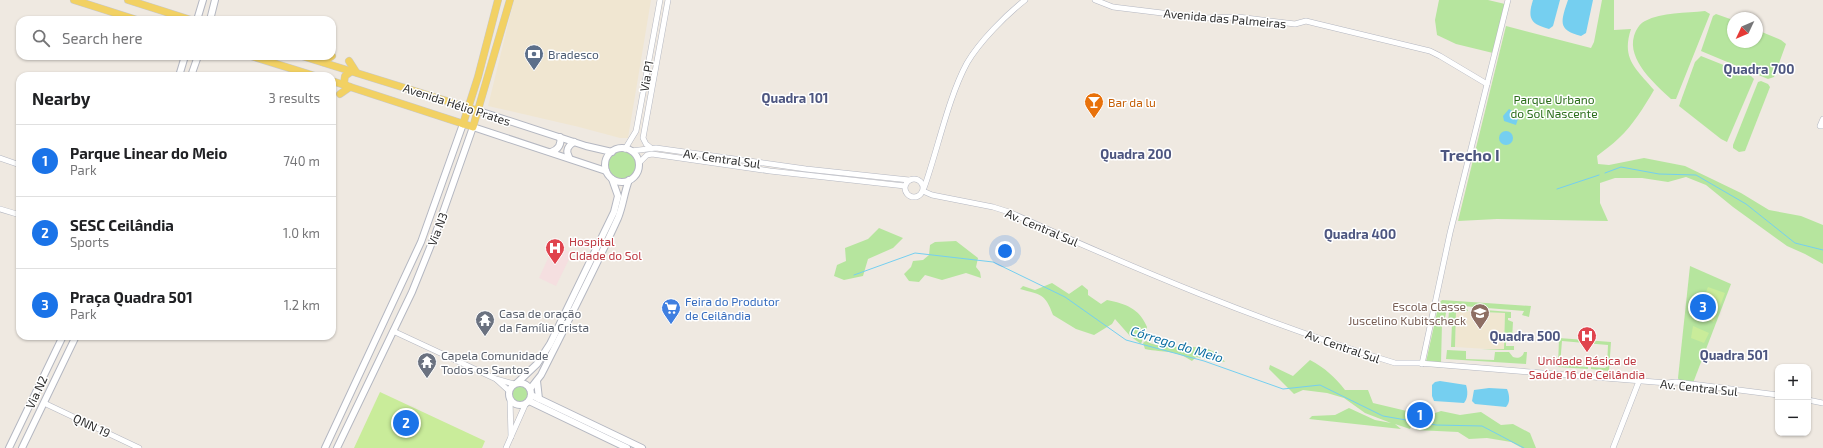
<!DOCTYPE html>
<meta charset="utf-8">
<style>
:root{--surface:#fff;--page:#f6f6f6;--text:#202124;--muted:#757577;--line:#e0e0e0;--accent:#1a73e8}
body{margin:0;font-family:"Exo 2",sans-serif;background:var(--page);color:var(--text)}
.controls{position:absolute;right:12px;bottom:12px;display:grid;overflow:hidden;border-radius:8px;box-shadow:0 1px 3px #0004}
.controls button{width:36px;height:36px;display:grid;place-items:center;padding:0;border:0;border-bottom:1px solid var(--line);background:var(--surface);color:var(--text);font:20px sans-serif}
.compass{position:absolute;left:1727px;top:12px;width:36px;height:36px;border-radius:50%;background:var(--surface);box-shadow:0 1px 3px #0004;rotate:226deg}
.you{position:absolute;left:1005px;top:251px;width:14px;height:14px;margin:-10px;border:3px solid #fff;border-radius:50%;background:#1a73e8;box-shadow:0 0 0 6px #1a73e833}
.badge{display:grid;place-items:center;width:26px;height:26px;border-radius:50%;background:var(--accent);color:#fff;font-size:13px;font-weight:700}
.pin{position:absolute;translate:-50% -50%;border:2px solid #fff;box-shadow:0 1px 4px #0006}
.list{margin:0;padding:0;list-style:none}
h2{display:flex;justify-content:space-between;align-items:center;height:52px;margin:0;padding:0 16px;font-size:17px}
h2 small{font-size:13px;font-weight:400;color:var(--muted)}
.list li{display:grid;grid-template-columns:26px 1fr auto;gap:12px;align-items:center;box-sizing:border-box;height:72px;padding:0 16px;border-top:1px solid var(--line)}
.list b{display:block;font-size:15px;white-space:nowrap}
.list p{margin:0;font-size:13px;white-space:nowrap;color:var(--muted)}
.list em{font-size:13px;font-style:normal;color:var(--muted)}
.icon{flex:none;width:22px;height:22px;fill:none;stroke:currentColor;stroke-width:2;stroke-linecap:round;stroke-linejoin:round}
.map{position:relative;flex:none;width:1823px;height:448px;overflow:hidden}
.search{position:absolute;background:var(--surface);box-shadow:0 1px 3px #0004;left:16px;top:16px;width:320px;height:44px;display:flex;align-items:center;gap:10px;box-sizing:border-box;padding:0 14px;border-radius:12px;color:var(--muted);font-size:15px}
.panel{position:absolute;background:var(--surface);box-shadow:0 1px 3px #0004;left:16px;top:72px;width:320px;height:268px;border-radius:12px}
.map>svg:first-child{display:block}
</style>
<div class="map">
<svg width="1823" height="448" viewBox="0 0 1823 448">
<rect width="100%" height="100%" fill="#efe9e1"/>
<g fill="#f0e6d1">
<polygon points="514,0 651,0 628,138 620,138 579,127 488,106"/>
<polygon points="1456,311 1505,313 1504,350 1455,347"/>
</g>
<polygon fill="#f5dfe0" points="554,245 572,253 556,286 539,278"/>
<g fill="#b6e59e">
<polygon points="1439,0 1488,0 1505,4 1493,53 1456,44 1437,35 1435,20"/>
<path d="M1602 0H1614V30L1631 29C1621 59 1636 69 1654 90 1644 107 1633 125 1619 138 1612 145 1604 150 1597 156L1598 164 1609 165 1644 158 1685 166 1741 193 1769 210 1801 216 1823 225V264L1805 254 1787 246 1733 207 1706 185 1686 177 1668 182 1642 178H1615L1600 183V203L1608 221 1497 219 1458 221 1506 26 1591 48 1594 42Z"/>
<path d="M1705 11 1710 14 1676 99H1671C1655 84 1627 60 1634 36 1636 30 1639 24 1645 21 1662 12 1686 13 1705 11Z"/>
<polygon points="1716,14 1733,20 1733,42 1757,42 1757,30 1781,40 1786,44 1774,77 1768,79 1701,51 1713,16"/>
<polygon points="1701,56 1751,76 1754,79 1727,142 1721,139 1679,106 1695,62"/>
<polygon points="1761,81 1768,84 1770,87 1745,151 1739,152 1733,148 1733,145 1758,82"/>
<circle cx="622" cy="165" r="14"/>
<polygon points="879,228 903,238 893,248 868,259 863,276 844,280 834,276 837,265 846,261 845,248 868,239"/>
<polygon points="956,241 978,258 976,267 980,272 981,278 966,273 942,280 925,275 919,282 909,281 904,274 911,267 913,261 923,260 929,255 930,245 935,242"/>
<polygon points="1690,266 1731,284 1693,383 1679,381 1678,378"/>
<path d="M1052 283 1069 294 1082 285 1088 290V295L1101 304 1107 300C1126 304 1139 308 1147 327L1141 344 1130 336 1115 319 1112 324 1094 335 1076 329 1053 315C1045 293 1041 295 1020 289L1023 286 1035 290Z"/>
<polygon points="1442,300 1531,306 1529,317 1522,315 1524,311 1450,305 1447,308 1444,323 1442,323 1441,363 1426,362 1439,303"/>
<polygon points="1452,309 1467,309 1468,311 1456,311 1455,347 1451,347 1452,323 1448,323 1449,311"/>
<polygon points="1485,310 1511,312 1511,318 1508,318 1508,320 1513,322 1512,339 1510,337 1509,341 1506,341 1506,346 1514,346 1514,350 1481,350 1504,349 1505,313 1482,312"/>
<polygon points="1559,338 1611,342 1609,371 1591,369 1591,367 1605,368 1607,366 1608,345 1562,341 1560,365 1588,367 1588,369 1558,367"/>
<path d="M1146 341C1159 349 1176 344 1191 350V347C1206 347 1216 350 1225 362L1196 357 1192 361C1174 349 1165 353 1145 349L1143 343Z"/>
<path d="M1447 350 1466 351V359L1494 360 1495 352H1509L1513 357C1518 359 1523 357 1524 352H1527L1526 364 1446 359Z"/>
<path d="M1310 360C1325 368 1335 377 1345 390H1368L1373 403 1411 412C1414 418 1413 424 1410 429L1395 424 1401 429 1309 419 1312 416 1335 415 1349 408 1375 420 1391 423 1365 413 1344 398 1327 393 1303 390 1294 394 1269 369 1270 365 1293 376Z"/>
<circle cx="520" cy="394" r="9"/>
<polygon points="1441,411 1460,415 1481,412 1501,425 1513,424 1530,433 1536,448 1522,448 1511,442 1487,438 1469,439 1458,432 1416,430 1417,423 1426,416"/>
</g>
<g fill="#c9ec9a">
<polygon points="1708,287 1725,293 1714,322 1697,315"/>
<polygon points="1693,326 1709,333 1704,343 1691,338"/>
<polygon points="380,392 485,441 482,448 354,448"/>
</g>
<g fill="#75cff0">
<path d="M1533 0H1560L1553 26 1549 29C1531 24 1527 19 1533 0Z"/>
<path d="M1568 0H1593L1586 33 1581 36C1557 30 1561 21 1568 0Z"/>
<polygon points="1509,109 1519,116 1516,125 1504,121 1503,116"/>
<circle cx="1506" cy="138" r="7"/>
<path d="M1440 381 1466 385C1468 391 1468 398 1464 403L1434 401 1432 396V385L1435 382Z"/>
<path d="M1489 388 1507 389C1510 396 1510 403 1506 407L1475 404 1472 401 1474 390Z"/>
</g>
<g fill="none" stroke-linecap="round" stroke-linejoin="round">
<g stroke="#75cff0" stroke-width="1">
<polyline points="1605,173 1621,167 1659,174 1696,175 1746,204 1795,243 1823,250"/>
<polyline points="1557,189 1599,175"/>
<polyline points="854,275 915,253 993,262 1065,297 1126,340 1204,361 1283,389 1320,385 1383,416 1412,421"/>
<polyline points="1416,421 1436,425 1482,426 1524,448"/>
</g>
<defs>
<g id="tertiary">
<polyline points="1095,0 1113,7 1203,18 1238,17 1295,24 1306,21 1314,23 1430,51 1440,56 1487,84"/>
<polyline points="1823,119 1820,126 1823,126"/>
<polyline points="651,148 646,144 643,138 668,0"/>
<polyline points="625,149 636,131 660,0"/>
<polyline points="631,151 656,148 806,169 909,180"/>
<polyline points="0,158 20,165"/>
<polyline points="639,163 647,155 652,154 770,171 905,186"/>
<circle cx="914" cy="188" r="9"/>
<path d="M924 188C938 149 948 98 967 63 980 41 1005 16 1025 0"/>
<path d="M923 191 932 195 993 207 1009 212C1135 269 1263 323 1395 363H1419L1667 383 1676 382 1778 395"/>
<polyline points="0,209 20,215"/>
<polyline points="393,331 496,379 514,384"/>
<polyline points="1422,364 1450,233 1508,0"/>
<polyline points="497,380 509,391"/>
<polyline points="510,399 511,437"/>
<polyline points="1808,400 1823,403"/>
<polyline points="44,403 139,448"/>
<polyline points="506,448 526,403"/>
<polyline points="1613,448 1639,381"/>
</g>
<g id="secondary">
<polyline points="197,20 203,0"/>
<polyline points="210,20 215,0"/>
<polyline points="179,76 185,56"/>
<polyline points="191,76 198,56"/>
<polyline points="479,111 586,146 612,152"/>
<circle cx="622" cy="165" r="17"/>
<path d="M551 152C558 150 562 144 560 137"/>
<path d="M569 157C565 150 568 146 574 142"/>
<polyline points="537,381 539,399"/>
<circle cx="520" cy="394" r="11"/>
<polyline points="517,383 537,364 550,344 614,212 618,196 612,179"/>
<path d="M530 389 541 375C567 323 594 271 618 218 623 206 624 193 629 180"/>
<polyline points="531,395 642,448"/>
<polyline points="529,401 627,448"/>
<polyline points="9,448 63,336"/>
<polyline points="22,448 76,336"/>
<polyline points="325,448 421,242 463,124"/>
<polyline points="337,448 412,292 435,235 473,127 606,171"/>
</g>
<g id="primary">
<polyline points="74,0 137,20"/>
<polyline points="128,0 191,20"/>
<polyline points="251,56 315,76"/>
<polyline points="302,56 479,111"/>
<polyline points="349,61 356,72"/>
<polyline points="323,62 332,56"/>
<polyline points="332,81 473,127 510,0"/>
<polyline points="347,86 344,83 345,76 352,71"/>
<polyline points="340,94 350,87"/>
<polyline points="463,124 478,77 498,0"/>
</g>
</defs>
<use href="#tertiary" stroke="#b4b7c1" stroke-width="6"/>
<use href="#secondary" stroke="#b4b7c1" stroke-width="8"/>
<use href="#primary" stroke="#c9c9c9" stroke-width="8"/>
<use href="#tertiary" stroke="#fff" stroke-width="5"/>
<use href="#secondary" stroke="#fff" stroke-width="6"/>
<use href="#primary" stroke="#f2d163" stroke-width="7"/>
</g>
<defs>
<symbol id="bank-pin" viewBox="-11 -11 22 30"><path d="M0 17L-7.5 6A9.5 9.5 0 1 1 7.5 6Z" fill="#5c6f8a" stroke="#fff"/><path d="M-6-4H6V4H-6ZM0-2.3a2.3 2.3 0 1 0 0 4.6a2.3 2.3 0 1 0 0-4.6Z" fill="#fff"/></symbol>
<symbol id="bar-pin" viewBox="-11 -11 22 30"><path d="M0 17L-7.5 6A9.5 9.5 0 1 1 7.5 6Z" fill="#e8710a" stroke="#fff"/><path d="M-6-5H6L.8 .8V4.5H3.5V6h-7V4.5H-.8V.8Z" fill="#fff"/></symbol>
<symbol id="hospital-pin" viewBox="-11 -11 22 30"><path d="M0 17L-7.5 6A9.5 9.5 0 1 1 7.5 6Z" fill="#e0444e" stroke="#fff"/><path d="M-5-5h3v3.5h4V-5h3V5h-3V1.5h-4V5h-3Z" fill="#fff"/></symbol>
<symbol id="supermarket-pin" viewBox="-11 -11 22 30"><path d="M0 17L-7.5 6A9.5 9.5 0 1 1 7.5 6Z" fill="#3f7fe0" stroke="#fff"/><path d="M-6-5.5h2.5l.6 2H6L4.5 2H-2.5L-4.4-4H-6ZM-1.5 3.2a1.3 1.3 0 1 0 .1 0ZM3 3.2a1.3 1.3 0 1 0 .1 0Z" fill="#fff"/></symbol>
<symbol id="school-pin" viewBox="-11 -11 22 30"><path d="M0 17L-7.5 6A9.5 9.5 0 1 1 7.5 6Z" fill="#8d6e63" stroke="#fff"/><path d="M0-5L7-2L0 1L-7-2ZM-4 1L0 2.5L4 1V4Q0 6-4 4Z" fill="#fff"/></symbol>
<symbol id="temple-pin" viewBox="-11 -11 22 30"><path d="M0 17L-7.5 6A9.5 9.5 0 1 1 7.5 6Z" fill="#6b7280" stroke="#fff"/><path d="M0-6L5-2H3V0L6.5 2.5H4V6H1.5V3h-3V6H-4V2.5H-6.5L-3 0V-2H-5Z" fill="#fff"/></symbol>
</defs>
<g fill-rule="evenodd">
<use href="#bank-pin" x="523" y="43" width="22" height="30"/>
<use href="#bar-pin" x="1083" y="91" width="22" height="30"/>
<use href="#hospital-pin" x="544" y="237" width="22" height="30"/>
<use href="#supermarket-pin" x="660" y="297" width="22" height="30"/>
<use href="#school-pin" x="1469" y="302" width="22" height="30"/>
<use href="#temple-pin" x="474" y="309" width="22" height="30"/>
<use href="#hospital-pin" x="1576" y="325" width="22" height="30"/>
<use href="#temple-pin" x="416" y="351" width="22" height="30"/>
</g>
<g text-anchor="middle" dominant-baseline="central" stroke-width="3" stroke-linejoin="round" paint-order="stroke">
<g font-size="12" fill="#2e2e2e" stroke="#fff">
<text transform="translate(1225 18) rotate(5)">Avenida das Palmeiras</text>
<text transform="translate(646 76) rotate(-80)">Via P1</text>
<text transform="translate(457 104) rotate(18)">Avenida Hélio Prates</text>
<text transform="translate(722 158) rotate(8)">Av. Central Sul</text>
<text transform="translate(1042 227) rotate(23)">Av. Central Sul</text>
<text transform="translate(437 229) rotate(-69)">Via N3</text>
<text transform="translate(1343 346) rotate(19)">Av. Central Sul</text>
<text transform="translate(1699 387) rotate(6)">Av. Central Sul</text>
<text transform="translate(36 392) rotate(-65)">Via N2</text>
<text transform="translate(92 425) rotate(25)">QNN 19</text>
</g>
<g font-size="12" fill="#4e5e75" stroke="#fff" text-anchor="start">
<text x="548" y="54">Bradesco</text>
</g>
<g font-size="12" fill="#2c6e1b" stroke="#fff">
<text x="1554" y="99">Parque Urbano<tspan x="1554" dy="14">do Sol Nascente</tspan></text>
</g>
<g font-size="12" fill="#c56008" stroke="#fff" text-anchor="start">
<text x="1108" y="102">Bar da lu</text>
</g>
<g font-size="12" fill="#be3a42" stroke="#fff" text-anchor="start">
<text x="569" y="241">Hospital<tspan x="569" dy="14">CIdade do Sol</tspan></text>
<text x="1587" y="360" text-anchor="middle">Unidade Básica de<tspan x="1587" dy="14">Saúde 16 de Ceilândia</tspan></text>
</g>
<g font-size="12" fill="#366cbe" stroke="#fff" text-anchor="start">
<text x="685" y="301">Feira do Produtor<tspan x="685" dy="14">de Ceilândia</tspan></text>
</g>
<g font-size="12" fill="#785e54" stroke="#fff" text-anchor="end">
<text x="1466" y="306">Escola Classe<tspan x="1466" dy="14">Juscelino Kubitscheck</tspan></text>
</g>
<g font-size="12" fill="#5b616d" stroke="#fff" text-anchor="start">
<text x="499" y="313">Casa de oração<tspan x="499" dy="14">da Família Crista</tspan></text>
<text x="441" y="355">Capela Comunidade<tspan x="441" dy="14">Todos os Santos</tspan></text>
</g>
<g font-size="13" font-weight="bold" fill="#4d5680" stroke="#fff">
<text x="1759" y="69">Quadra 700</text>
<text x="795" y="98">Quadra 101</text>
<text x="1136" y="154">Quadra 200</text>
<text x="1360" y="234">Quadra 400</text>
<text x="1525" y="336">Quadra 500</text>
<text x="1734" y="355">Quadra 501</text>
</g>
<g font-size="13" font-style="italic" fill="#0d6fa3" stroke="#fff">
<text transform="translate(1177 344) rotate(17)">Córrego do Meio</text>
</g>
<g font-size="16" font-weight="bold" fill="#4d5680" stroke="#fff">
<text x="1470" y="154">Trecho I</text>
</g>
</g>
</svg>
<div class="controls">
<button>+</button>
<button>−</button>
</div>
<svg class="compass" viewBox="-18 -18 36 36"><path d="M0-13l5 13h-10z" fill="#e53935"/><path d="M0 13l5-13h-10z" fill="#757577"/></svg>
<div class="you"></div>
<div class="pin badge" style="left:1420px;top:415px">1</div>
<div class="pin badge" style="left:406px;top:423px">2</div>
<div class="pin badge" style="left:1703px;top:307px">3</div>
<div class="search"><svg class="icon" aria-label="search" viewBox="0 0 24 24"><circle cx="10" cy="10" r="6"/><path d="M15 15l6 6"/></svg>Search here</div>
<section class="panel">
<h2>Nearby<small>3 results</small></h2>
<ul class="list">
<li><span class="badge">1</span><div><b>Parque Linear do Meio</b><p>Park</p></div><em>740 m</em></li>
<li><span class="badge">2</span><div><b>SESC Ceilândia</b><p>Sports</p></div><em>1.0 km</em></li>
<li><span class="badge">3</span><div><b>Praça Quadra 501</b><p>Park</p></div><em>1.2 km</em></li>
</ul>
</section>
</div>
